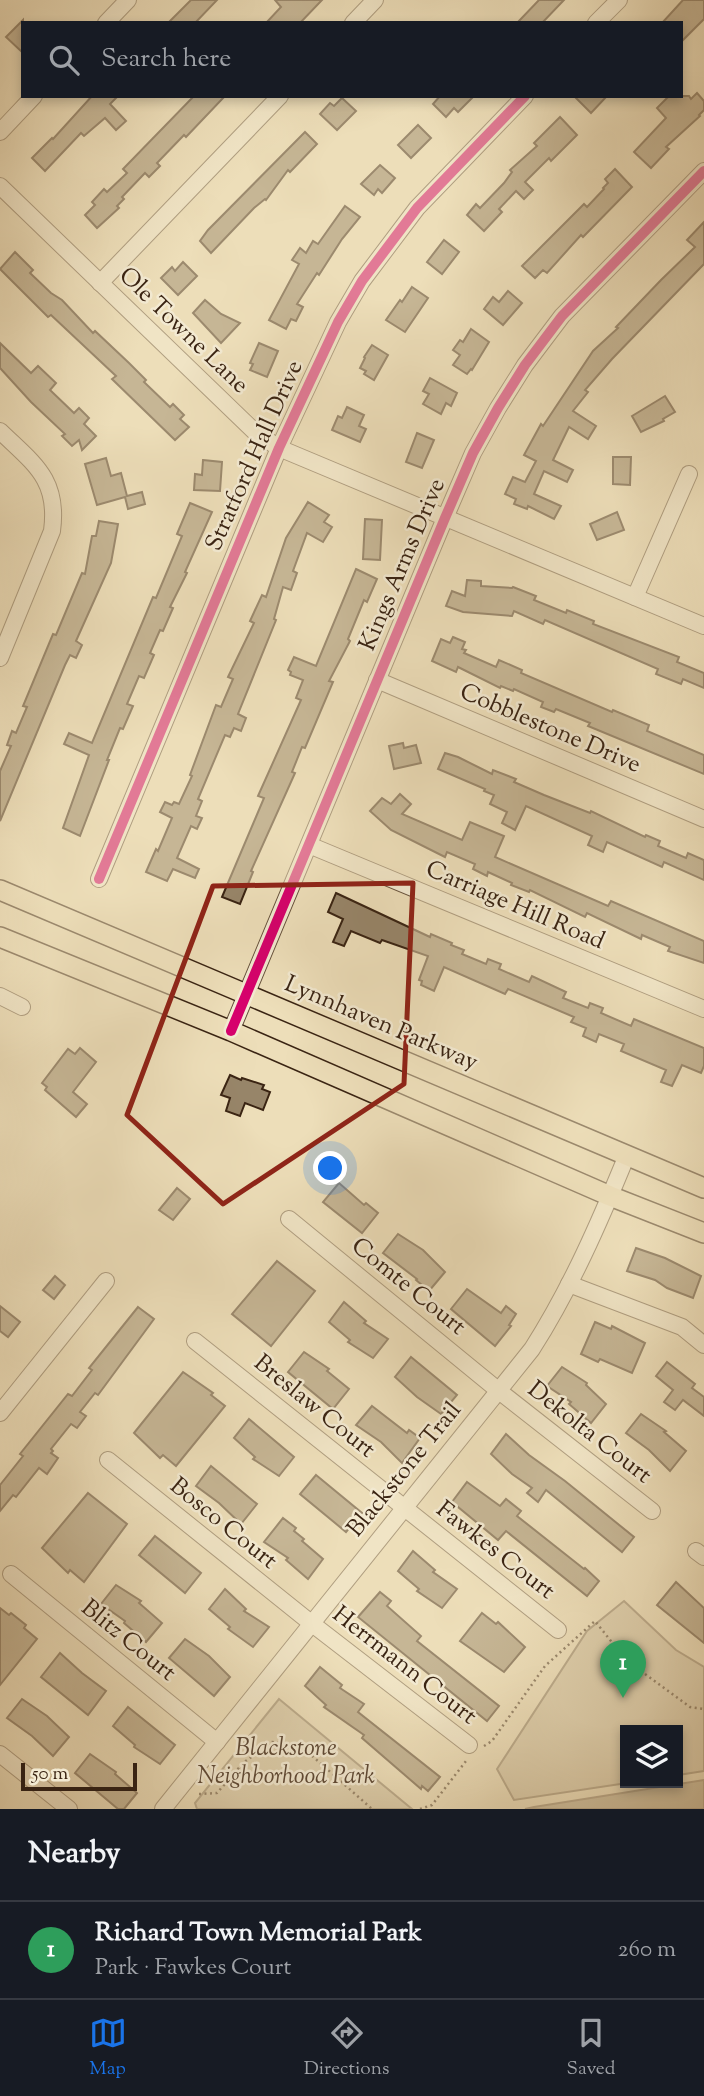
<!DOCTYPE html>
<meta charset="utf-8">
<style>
:root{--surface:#171b24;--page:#20242c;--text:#f1f3f6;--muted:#9ea1a6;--line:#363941;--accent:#1a73e8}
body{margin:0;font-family:"Sorts Mill Goudy",serif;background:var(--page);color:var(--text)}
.controls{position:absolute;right:21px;bottom:21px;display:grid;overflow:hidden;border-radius:0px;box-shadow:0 4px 10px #0003}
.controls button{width:63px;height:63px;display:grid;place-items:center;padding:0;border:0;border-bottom:2px solid var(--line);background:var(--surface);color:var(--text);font:35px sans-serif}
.scale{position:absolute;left:21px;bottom:18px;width:116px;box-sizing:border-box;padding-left:7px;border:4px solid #3a2413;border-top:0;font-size:19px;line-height:24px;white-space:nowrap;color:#3a2413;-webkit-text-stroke:5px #f3ead2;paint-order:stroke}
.you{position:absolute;left:331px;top:1169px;width:24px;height:24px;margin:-18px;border:5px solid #fff;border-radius:50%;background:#1a73e8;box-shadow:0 0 0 10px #1a73e833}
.badge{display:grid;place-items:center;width:46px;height:46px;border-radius:50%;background:var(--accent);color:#fff;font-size:23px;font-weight:700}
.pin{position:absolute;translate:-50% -58px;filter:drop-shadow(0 2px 4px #0008)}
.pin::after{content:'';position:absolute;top:37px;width:24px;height:21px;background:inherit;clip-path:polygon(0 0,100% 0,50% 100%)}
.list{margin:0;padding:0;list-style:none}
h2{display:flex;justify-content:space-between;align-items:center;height:91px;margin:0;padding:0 28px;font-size:30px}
h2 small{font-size:23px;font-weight:400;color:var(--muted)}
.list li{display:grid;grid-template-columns:46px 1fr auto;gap:21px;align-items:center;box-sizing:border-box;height:98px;padding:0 28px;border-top:2px solid var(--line)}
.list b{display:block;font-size:26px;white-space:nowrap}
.list p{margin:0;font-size:23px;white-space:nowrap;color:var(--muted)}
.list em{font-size:23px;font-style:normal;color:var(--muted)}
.icon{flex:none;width:38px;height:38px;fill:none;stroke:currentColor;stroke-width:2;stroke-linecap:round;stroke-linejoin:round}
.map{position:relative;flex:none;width:704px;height:1809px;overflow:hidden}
.search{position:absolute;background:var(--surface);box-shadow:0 4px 10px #0003;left:21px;right:21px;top:21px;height:77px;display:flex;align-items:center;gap:18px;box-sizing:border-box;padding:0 24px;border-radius:0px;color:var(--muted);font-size:26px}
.sheet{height:189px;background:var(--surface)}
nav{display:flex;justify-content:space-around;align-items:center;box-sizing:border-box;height:98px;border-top:2px solid var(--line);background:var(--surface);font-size:19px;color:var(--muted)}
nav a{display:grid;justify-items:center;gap:4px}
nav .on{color:var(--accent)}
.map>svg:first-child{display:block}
</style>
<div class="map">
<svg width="704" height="1809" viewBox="0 0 704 1809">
<rect width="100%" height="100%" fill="#eddeb9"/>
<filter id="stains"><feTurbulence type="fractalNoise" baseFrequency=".00286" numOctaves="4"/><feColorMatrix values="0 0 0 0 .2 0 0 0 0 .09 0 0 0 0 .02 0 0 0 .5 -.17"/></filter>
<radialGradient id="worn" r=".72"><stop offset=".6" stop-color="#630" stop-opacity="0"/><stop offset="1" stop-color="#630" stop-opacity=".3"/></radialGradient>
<g fill="#cfbe9d" stroke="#847158" stroke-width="2">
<polygon points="624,1601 676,1650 704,1667 704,1771 678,1775 678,1730 625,1730 625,1783 627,1783 514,1800 497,1769 587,1631"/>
<polygon points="279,1699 412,1809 197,1809 195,1803"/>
</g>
<polygon fill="#b09f81" stroke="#816e55" stroke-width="2" points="704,1780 704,1809 525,1809 534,1807"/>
<g fill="#978569" stroke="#3a2413" stroke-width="2">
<polygon points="191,0 217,0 195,23 168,23"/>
<polygon points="275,0 322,0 300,23 266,23 281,7"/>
<polygon points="539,0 564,0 542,23 517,23"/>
<polygon points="683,0 704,0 704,19 681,42 681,23 662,23"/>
<polygon points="23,20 23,53 6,37"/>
<polygon points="697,93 704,101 704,110 699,115 700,116 666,147 669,149 651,168 634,152 666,118 657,108 669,96 689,96 691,99"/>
<polygon points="92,96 118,96 110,104 126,121 116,130 105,118 84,136 81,133 45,171 32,158 52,138 53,139"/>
<polygon points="194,96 225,96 186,137 184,135 157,163 160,166 149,177 145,173 122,197 124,199 117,206 119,208 97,228 85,215 95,205 92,202 104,189 107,192 127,173 123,169"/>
<polygon points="440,96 474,96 458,112 454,108 446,117 433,104"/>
<polygon points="574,96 607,96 591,113"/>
<polygon points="342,98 356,111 337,130 320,114 330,103 334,106"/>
<polygon points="560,117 577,135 551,161 549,158 525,182 533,190 524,199 516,191 499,209 502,212 484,231 467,215 476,204 480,208 504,183 512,172 510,170 537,146 534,143"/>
<polygon points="418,125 431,138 411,158 398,145"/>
<polygon points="305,132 317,144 290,172 288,170 266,200 265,199 254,208 211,253 200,241 208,230"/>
<polygon points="380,165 395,178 382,193 378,189 374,195 361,184"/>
<polygon points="615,169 632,187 583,237 581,235 547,273 543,270 535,278 522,266 584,204 587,207 604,189 603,188 608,183 605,179"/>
<polygon points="345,206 360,217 342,239 319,275 317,273 297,304 303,307 296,321 291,319 286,329 269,320 299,264 292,260 300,248 306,253 313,241 318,244"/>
<polygon points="704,222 704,264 612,359 585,390 588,392 573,411 596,426 588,439 569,427 553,460 573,470 567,482 544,471 534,494 561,506 554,519 528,506 527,509 514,504 516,499 505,494 513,477 525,482 536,461 524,455 541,424 543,426 593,351 618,328 616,327 661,280 695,247 687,240"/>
<polygon points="444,240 459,252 442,274 427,262"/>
<polygon points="15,252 33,270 30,273 51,293 62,300 93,333 95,331 129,363 146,380 144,382 170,407 173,404 184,415 180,419 189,427 175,440 112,379 116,376 51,315 48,317 0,269"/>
<polygon points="183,262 197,276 178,295 161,278 172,267 175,271"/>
<polygon points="412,287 428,298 405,332 386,320 400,300 402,302"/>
<polygon points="508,291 522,303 503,325 484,309 493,297 499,302"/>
<polygon points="205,300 221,314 240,323 221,343 193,313"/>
<polygon points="471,329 489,342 472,370 471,369 467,374 453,365 460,355 453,350 460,340 463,342"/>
<polygon points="0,343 31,373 38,366 56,383 50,390 74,413 79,408 89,418 84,424 96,436 82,450 79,440 72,446 62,436 65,434 31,402 0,368"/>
<polygon points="259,343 278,351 267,377 250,370 253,364 250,363"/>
<polygon points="372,345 388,355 374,380 364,374 366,371 360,368 365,358 364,357"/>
<polygon points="430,378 457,393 451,406 446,403 441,414 423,404 429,394 423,391"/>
<polygon points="665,396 675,412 663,419 664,421 641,432 632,416"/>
<polygon points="347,407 364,415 359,426 366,429 360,442 332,430 338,416 342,418"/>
<polygon points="417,433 434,440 422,468 406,462"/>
<polygon points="613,457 631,457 630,485 613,484"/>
<polygon points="106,458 111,476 121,473 127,496 142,492 145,504 128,509 125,497 97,505 85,464"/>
<polygon points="203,460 222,462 220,491 194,490 195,474 202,475"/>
<polygon points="308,502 329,515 324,522 332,527 323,542 307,533 293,571 297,573 291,590 283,587 274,619 276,620 238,714 246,718 241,731 234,728 230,737 225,735 198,799 202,801 196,816 202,818 197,829 191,826 177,858 199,869 195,878 173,869 167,881 146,872 156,849 158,851 172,818 160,812 165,802 172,805 174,802 179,804 192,776 190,775 216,705 221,707 233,679 228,677 254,623 250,621 262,595 266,597 286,538"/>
<polygon points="190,503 212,512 185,572 187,573 170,607 173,608 163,631 160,630 150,653 154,655 144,678 139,676 127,704 133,706 123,729 120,728 107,760 109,760 80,836 63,828 89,755 64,744 69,733 92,743 153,597 156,598 182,536 177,534"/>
<polygon points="617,512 624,530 597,540 590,524"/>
<polygon points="365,519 382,520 380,560 363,559"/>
<polygon points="99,521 118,524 111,563 76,641 82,645 76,658 70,655 65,665 0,821 0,771 11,746 7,745 12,731 16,733 27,707 23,706 53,634 56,635 82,573 85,574 92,536 96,536"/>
<polygon points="356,569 377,579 367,602 364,600 348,639 350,641 329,681 333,682 305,748 302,747 292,772 295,773 251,871 253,872 240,904 222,897 264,798 258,796 301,700 296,698 303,680 290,675 291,672 288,670 294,657 316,666"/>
<polygon points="467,580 481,581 481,586 512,588 513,587 536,596 534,600 566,613 567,610 594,621 593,624 679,657 677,662 704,673 704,688 683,679 681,684 656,674 658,669 545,620 543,624 514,611 512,616 463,612 446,606 452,591 465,596"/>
<polygon points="453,637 465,642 462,649 466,650 464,653 496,667 499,660 522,670 521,673 612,712 613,710 649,725 647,731 704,755 704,774 588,726 590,723 556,709 554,712 541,707 543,702 514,689 513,691 501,686 500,688 458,667 456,672 432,661 441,639 450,643"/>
<polygon points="403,743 404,748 416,745 421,763 394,769 389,746"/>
<polygon points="445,753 458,757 492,774 493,770 516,779 514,782 544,795 590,813 591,811 645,837 646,835 660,841 658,846 686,858 688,853 704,860 704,880 664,862 662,867 607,842 603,852 588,845 592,836 526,806 515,830 502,823 507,812 490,804 494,795 484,791 485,789 438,769"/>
<polygon points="400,794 411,804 402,814 462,840 470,822 504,836 495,857 608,906 611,901 704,941 704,963 668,951 670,947 642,935 641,939 587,913 585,917 530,890 529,892 511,885 512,883 488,872 487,876 473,869 475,864 447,852 445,857 391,830 370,811 382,798 391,804"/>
<polygon points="336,893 430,937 431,934 452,943 451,945 464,950 462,954 486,964 488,959 501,964 499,969 529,982 532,976 566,992 563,998 588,1008 590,1003 603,1008 601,1013 631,1026 634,1019 704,1048 704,1066 701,1073 682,1065 672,1086 661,1082 666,1070 621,1051 624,1044 599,1034 596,1042 583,1036 586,1028 571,1022 574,1017 508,989 505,994 444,967 434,991 421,985 422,981 419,980 428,956 382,940 380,943 351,931 344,946 333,942 343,919 328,912"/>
<polygon points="80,1048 96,1062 73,1092 87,1104 76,1117 45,1090 47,1087 42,1083 68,1049 75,1054"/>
<polygon points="230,1075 241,1080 242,1078 264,1085 262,1089 270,1092 263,1110 245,1103 240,1116 226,1111 230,1098 221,1095"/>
<polygon points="339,1183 364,1205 366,1203 378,1213 362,1233 323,1202"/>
<polygon points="177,1188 190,1199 173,1220 159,1210"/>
<polygon points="398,1234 423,1250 445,1272 429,1291 416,1280 417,1279 383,1253"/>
<polygon points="636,1248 665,1258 701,1276 693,1298 667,1288 655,1280 627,1271"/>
<polygon points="277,1261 315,1291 271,1346 232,1314"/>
<polygon points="55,1276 65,1285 54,1299 43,1290"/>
<polygon points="467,1289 501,1313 506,1306 516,1314 509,1325 511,1326 495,1346 451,1309"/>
<polygon points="344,1302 366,1321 364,1323 388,1339 373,1358 348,1342 350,1340 329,1322"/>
<polygon points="0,1306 20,1322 8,1337 0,1331"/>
<polygon points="138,1307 154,1319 98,1395 95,1393 80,1412 86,1416 77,1428 71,1424 51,1449 53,1451 51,1453 58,1458 47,1474 39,1468 16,1497 13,1495 0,1511 0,1485 23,1456 20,1454 68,1394 72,1396 92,1370 89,1368"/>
<polygon points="595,1322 611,1329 612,1326 645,1343 632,1373 600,1359 598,1362 581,1354"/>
<polygon points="304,1352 329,1369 327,1371 349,1389 333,1409 288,1372"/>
<polygon points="411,1357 457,1395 441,1414 417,1397 395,1377"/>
<polygon points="667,1362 695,1384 692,1388 704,1397 704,1416 683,1400 675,1410 664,1402 673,1390 656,1376"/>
<polygon points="562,1367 587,1383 586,1385 606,1404 591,1423 569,1404 571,1402 547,1386"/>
<polygon points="183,1372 213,1393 211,1395 225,1406 176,1466 163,1455 160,1458 134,1433"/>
<polygon points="372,1406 407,1433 409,1430 420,1438 402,1463 381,1442 356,1425"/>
<polygon points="641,1414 666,1431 664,1432 686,1451 670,1471 649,1450 626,1433"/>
<polygon points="249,1419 294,1457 279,1476 253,1459 255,1457 234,1438"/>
<polygon points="506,1434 529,1455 565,1481 634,1537 622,1552 546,1490 538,1502 527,1493 532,1488 512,1474 491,1454"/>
<polygon points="211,1466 257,1504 241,1524 219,1503 196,1486"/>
<polygon points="316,1475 362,1513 346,1532 300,1494"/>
<polygon points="467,1482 500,1506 506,1499 521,1511 517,1516 584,1569 585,1568 599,1581 587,1596 506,1531 498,1540 452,1502"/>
<polygon points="88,1493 127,1524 84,1582 70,1570 68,1573 42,1548"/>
<polygon points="283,1518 296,1528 294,1531 304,1539 302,1541 323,1559 308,1579 286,1560 288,1558 264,1542"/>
<polygon points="155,1536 201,1573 185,1593 139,1555"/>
<polygon points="413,1551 435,1570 433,1572 457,1589 442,1608 417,1591 419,1589 398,1571"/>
<polygon points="676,1582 704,1608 704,1643 657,1605"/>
<polygon points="116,1585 141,1601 139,1603 162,1623 146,1642 124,1623 125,1621 101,1604"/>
<polygon points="225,1589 246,1609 244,1611 269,1627 253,1647 228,1629 230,1627 209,1609"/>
<polygon points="380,1592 391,1601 387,1606 421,1636 417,1641 499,1706 487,1721 358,1617"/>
<polygon points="0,1608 9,1615 11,1613 26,1625 24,1628 37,1639 0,1685"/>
<polygon points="482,1613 496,1624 498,1622 525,1647 504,1672 460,1641"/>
<polygon points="185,1639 209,1656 230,1677 214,1696 169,1658"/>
<polygon points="60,1653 82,1673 106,1691 88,1715 41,1677"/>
<polygon points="320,1667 342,1685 340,1688 364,1704 358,1712 440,1777 428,1791 422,1786 421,1789 362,1738 364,1735 324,1707 326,1705 305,1686"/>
<polygon points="22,1699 47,1716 69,1737 53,1756 32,1736 7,1718"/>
<polygon points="128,1707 175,1745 160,1764 134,1747 135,1745 113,1726"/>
<polygon points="90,1754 116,1772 115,1774 137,1793 124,1809 118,1809 75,1773"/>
</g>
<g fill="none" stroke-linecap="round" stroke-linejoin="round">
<defs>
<g id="minor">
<polyline points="106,23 128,0"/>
<polyline points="353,23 375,0"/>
<polyline points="596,23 619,0"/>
<polyline points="0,132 34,96"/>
<polyline points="0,186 255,432 279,448 704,626"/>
<polyline points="100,283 280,96"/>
<path d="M0 431C34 464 59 479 52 531L0 658"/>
<polyline points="635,597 689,474"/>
<polyline points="377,680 704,819"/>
<polyline points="309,845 704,1009"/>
<polyline points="99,879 279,448 338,322 362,281 417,208 525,96"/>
<polyline points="0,996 22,1007"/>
<polyline points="231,1031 445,518 473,453 498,408 525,365 562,316 704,171"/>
<polyline points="289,1219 499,1391 652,1511"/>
<polyline points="569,1284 682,1327 704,1345"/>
<polyline points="195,1341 558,1630"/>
<polyline points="0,1413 106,1281"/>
<polyline points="108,1460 311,1623 469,1745"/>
<polyline points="696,1551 704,1557"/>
<polyline points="11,1574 217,1742"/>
<polyline points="0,1754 69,1809"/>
<path d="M163 1809 532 1349C571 1288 600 1221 627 1155"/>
</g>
<g id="major">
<polyline points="0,890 704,1188"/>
<polyline points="0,937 231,1031 610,1196 704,1233"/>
</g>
</defs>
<use href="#minor" stroke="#67523c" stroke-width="18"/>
<use href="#major" stroke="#3a2413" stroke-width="22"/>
<g stroke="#3a2413" stroke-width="2.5" stroke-dasharray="2 3.5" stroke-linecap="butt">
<polyline points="484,1746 492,1741 545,1666 595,1621 626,1660 690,1707 704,1709"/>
<polyline points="199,1794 217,1793 243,1763 272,1742 301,1746 372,1809"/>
<polyline points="420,1809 432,1805 466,1761"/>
</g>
<use href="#minor" stroke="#f3ead2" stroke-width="16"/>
<use href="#major" stroke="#eddeb9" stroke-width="19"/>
<defs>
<g id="cycleway">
<polyline points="99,879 279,448 338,322 362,281 417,208 525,96"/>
<polyline points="231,1031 445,518 473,453 498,408 525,365 562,316 704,171"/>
</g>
</defs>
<use href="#cycleway" stroke="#f3ead2" stroke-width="15"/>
<use href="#cycleway" stroke="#d6006c" stroke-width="10"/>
</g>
<path d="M0 0H704V1809H0ZM413 883 404 1084 223 1204 127 1115 213 886Z" fill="#eddeb9" fill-opacity=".55" fill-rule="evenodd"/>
<path fill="none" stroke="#8f2418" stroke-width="5" stroke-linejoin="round" d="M413 883 404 1084 223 1204 127 1115 213 886Z"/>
<g text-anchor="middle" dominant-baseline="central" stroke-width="5" stroke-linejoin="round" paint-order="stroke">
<g font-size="24" fill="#3a2413" stroke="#f3ead2">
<text transform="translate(183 331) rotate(44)">Ole Towne Lane</text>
<text transform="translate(255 456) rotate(-66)">Stratford Hall Drive</text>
<text transform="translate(403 565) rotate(-67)">Kings Arms Drive</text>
<text transform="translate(550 729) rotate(23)">Cobblestone Drive</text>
<text transform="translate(515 906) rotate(23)">Carriage Hill Road</text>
<text transform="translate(381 1024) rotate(23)">Lynnhaven Parkway</text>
<text transform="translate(408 1287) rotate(39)">Comte Court</text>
<text transform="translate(314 1407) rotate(39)">Breslaw Court</text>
<text transform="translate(589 1433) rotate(38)">Dekolta Court</text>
<text transform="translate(405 1470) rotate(-51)">Blackstone Trail</text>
<text transform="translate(223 1524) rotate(39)">Bosco Court</text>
<text transform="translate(495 1551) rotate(38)">Fawkes Court</text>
<text transform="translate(128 1641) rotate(39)">Blitz Court</text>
<text transform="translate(404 1666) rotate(38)">Herrmann Court</text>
</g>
<g font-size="24" font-style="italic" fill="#5f4a36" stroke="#f3ead2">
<text x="286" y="1749">Blackstone<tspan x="286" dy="28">Neighborhood Park</tspan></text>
</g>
</g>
<rect width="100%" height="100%" filter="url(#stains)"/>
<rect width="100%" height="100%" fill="url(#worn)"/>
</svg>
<div class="controls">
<button><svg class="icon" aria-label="layers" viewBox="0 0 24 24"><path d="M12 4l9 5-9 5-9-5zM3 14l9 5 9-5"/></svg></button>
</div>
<div class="scale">50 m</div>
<div class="you"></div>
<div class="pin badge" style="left:623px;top:1698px;background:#2e9e5b">1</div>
<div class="search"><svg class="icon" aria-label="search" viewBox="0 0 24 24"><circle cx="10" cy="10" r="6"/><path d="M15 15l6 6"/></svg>Search here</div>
</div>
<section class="sheet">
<h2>Nearby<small></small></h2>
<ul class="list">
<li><span class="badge" style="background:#2e9e5b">1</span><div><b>Richard Town Memorial Park</b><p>Park · Fawkes Court</p></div><em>260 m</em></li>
</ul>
</section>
<nav>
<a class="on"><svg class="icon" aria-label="map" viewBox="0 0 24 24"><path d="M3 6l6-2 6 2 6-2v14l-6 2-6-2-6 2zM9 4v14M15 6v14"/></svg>Map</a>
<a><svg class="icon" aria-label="directions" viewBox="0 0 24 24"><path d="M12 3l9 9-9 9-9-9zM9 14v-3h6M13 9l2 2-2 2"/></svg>Directions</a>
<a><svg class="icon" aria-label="saved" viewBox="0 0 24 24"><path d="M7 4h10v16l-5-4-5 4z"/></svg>Saved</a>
</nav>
